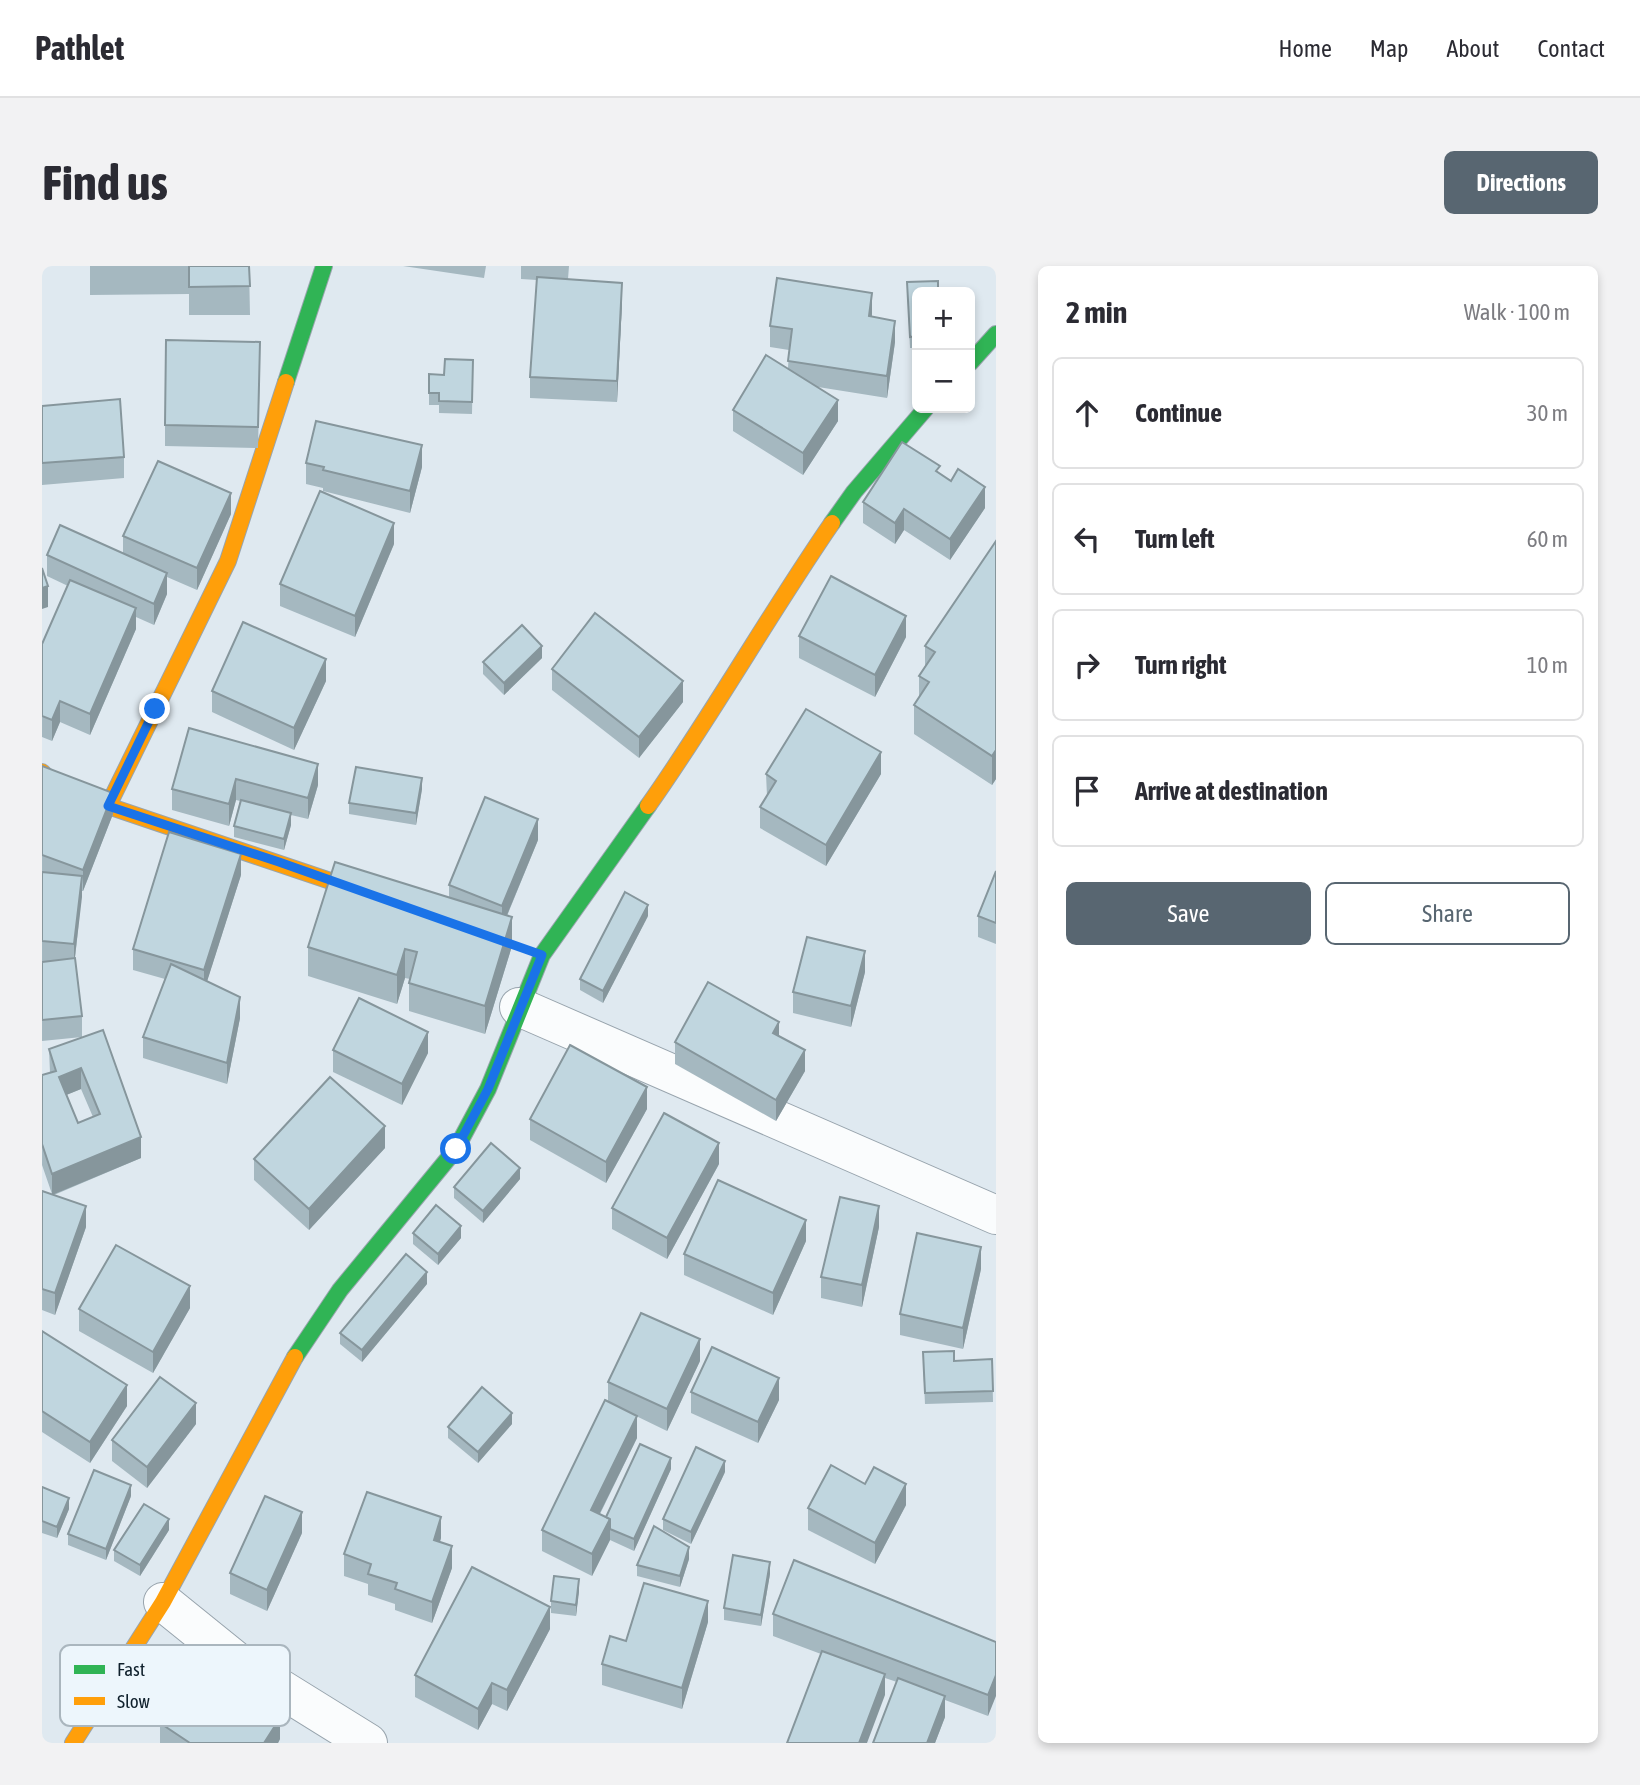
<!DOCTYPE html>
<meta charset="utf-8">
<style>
:root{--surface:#fff;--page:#f2f2f3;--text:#2b2b33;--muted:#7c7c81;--line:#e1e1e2;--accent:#586671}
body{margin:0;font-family:"Asap Condensed",sans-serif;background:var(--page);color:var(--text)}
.controls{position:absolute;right:21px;top:21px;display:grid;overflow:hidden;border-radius:10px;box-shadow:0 4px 10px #0003}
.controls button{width:63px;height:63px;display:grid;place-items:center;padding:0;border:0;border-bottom:2px solid var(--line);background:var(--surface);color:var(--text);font:35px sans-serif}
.stop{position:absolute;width:21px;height:21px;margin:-16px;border:5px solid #1a73e8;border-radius:50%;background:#fff}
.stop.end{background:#1a73e8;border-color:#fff;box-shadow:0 2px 7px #0008}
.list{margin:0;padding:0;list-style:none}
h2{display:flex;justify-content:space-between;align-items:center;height:91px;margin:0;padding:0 28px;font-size:30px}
h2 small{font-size:23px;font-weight:400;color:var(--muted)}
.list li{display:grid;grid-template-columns:46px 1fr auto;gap:21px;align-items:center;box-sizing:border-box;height:112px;margin:0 14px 14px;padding:0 14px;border:2px solid var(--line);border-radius:10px}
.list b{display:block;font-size:26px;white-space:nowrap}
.list em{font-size:23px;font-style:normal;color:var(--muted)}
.actions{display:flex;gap:14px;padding:21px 28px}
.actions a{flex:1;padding:16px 0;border:2px solid var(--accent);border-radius:10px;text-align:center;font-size:24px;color:var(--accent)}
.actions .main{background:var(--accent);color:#fff}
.icon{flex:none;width:38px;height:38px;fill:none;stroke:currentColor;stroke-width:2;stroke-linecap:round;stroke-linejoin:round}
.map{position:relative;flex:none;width:954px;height:1477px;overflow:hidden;border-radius:10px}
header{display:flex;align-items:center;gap:42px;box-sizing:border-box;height:98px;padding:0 35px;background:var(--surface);border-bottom:2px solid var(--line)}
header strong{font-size:33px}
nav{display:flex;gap:38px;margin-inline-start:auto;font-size:24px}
.intro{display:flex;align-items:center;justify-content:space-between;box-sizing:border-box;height:168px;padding:0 42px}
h1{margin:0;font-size:49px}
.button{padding:18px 32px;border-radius:10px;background:var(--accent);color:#fff;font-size:24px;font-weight:700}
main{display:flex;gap:42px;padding:0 42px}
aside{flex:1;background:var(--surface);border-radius:10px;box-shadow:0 4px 10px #0003}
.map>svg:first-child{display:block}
</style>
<header>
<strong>Pathlet</strong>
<nav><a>Home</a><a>Map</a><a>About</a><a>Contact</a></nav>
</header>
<div class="intro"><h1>Find us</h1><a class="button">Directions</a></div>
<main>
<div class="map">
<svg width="954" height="1477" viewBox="0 0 954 1477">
<rect width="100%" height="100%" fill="#dfe9f0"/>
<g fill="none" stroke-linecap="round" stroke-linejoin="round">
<defs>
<g id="street">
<polyline points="477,741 954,949"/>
<polyline points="121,1336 194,1395 326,1477"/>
</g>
<g id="fast">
<polyline points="928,97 954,68"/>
<polyline points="244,116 282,0"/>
<polyline points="790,257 812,226 884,142"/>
<polyline points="253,1091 298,1024 414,883 446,823 500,689 606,540"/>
</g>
<g id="slow">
<polyline points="0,506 7,513 66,540 336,631"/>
<polyline points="66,540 186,295 244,116"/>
<path d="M606 540C671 448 726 350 790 257"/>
<polyline points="31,1477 121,1336 253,1091"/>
</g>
</defs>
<use href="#street" stroke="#98a4ad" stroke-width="40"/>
<use href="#fast" stroke="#98a4ad" stroke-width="18"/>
<use href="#slow" stroke="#98a4ad" stroke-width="18"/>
<use href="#street" stroke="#fafcfd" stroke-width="38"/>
<use href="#fast" stroke="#30b455" stroke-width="16"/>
<use href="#slow" stroke="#ff9f0a" stroke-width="16"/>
</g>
<g fill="#a5b8c0" fill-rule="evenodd">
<polygon points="48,0 207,0 208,49 147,49 147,28 48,29"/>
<polygon points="361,0 444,0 442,12"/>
<polygon points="479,0 527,0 526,13 580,38 575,136 488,132 488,111 495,14 479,13"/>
<polygon points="865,16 875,26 875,82 868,82"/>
<polygon points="830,48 830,51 853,76 845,132 776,121 796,155 761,209 691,165 691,144 746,102 747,84 728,81 728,60"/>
<polygon points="431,94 430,148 397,147 397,139 387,139 387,108 402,109"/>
<polygon points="218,97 216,182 123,180 123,159"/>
<polygon points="0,140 82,191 82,212 0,219"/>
<polygon points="264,197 380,201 368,247 281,225 281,222 264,218"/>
<polygon points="898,207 943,242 908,294 862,264 853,278 821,257 821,236"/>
<polygon points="189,248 155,324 125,311 125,328 112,359 94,351 94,363 48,469 18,456 10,475 0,471 0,378 26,320 5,310 5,289 81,287 81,270"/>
<polygon points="954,275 954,513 950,519 872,468 872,439 877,431 877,410 883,400 883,380"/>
<polygon points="352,278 313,371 238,340 238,318"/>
<polygon points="757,370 864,371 833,431 757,392"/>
<polygon points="500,392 462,429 441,408 441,396"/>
<polygon points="510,403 641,436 597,492 510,424"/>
<polygon points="284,415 252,484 170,446 170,425"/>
<polygon points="147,462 276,519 266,553 249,549 249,559 242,584 192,571 192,560 198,535 194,534 187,560 130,544 130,523"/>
<polygon points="0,500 71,548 41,625 40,625 33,692 40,750 40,771 0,775"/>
<polygon points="724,508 839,508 784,600 718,562 718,541 725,530"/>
<polygon points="380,523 374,559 307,548 307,537"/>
<polygon points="496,574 465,650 470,680 443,768 367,745 367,717 368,713 363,712 355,738 266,710 266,681 407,632 407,619"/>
<polygon points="954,605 954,678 936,671 936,650"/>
<polygon points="199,609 165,715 198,752 185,818 101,792 101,771 123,713 91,704 91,683"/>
<polygon points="606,650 561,737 538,724 538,713"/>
<polygon points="823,706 809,761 751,747 751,726"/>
<path d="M61 764 99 892 12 929 44 961 13 1049 0 1044V925L10 928 0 899V809L8 807 7 783ZM39 823 51 851 36 857 24 829Z"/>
<polygon points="737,770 763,805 734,855 633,798 633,776"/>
<polygon points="291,784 386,787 360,839 291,806"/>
<polygon points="605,843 564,917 488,874 488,853"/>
<polygon points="343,882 267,964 212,914 212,893"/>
<polygon points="677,898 625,993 570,963 570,942"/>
<polygon points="478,913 441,957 412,932 412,921"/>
<polygon points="837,961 820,1041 779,1032 779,1011"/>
<polygon points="371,967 419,972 396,999 371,978"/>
<polygon points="764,975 731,1049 642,1009 642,988"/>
<polygon points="939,1003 921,1083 858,1069 858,1048"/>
<polygon points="385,1018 320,1096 298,1078 298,1067"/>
<polygon points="148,1042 111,1107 37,1065 37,1043"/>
<polygon points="0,1065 85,1140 48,1197 0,1166"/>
<polygon points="950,1093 951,1136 883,1138 881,1097"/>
<polygon points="658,1095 625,1165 590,1148 595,1172 558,1248 564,1251 629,1203 592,1285 568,1274 550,1310 500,1285 500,1264 566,1136 566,1116"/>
<polygon points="649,1126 737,1134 716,1177 649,1147"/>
<polygon points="154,1158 105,1222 70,1195 70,1174"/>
<polygon points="470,1158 436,1197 406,1172 406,1161"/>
<polygon points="683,1206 649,1278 621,1264 621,1253"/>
<polygon points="0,1221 27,1243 15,1272 0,1267"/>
<polygon points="89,1230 64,1294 26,1279 26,1268"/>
<polygon points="864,1239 833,1298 766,1264 766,1242"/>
<polygon points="127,1264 98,1310 72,1295 72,1284"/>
<polygon points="260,1267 225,1345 188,1328 188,1307"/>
<polygon points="399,1272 398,1276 410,1302 390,1357 353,1344 353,1338 326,1329 326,1318 302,1310 302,1288"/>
<polygon points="647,1293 638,1321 595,1310 595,1299"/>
<polygon points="728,1308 719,1360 682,1354 682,1342"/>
<polygon points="537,1325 534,1350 509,1347 509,1335"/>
<polygon points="731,1348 954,1376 946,1450 903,1434 903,1451 893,1477 831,1477 855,1416 843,1412 843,1429 779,1388 731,1370"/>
<polygon points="666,1356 640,1443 560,1419 560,1398"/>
<polygon points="508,1363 465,1445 450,1438 436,1464 373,1431 373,1409"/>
<polygon points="118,1457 238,1473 236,1477 118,1477"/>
</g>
<g fill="#86969c">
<polygon points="580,17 580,38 575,136 575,115"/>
<polygon points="830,27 830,48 827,72 827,50"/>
<polygon points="853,55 853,76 845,132 845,110"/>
<polygon points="796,134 796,155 761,209 761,187"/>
<polygon points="380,179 380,201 368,247 368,225"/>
<polygon points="943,221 943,242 908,294 908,273"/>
<polygon points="189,227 189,248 155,324 155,302"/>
<polygon points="862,243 862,264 853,278 853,257"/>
<polygon points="352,257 352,278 313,371 313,350"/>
<polygon points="125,307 125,328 112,359 112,338"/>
<polygon points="6,320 6,341 0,343 0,322"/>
<polygon points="94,342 94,363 48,469 48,448"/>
<polygon points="864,350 864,371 833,431 833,409"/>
<polygon points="500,380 500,392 462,429 462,417"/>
<polygon points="284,393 284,415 252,484 252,462"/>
<polygon points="641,415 641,436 597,492 597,471"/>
<polygon points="18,435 18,456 10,475 10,454"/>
<polygon points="954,484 954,513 950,519 950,490"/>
<polygon points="839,486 839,508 784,600 784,579"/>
<polygon points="276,498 276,519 266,553 266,532"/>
<polygon points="380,512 380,523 374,559 374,547"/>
<polygon points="194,513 194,534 187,560 187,538"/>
<polygon points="71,527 71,548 41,625 41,604"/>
<polygon points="249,547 249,559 242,584 242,573"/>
<polygon points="496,553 496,574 460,661 460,640"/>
<polygon points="199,588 199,609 162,725 162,704"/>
<polygon points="40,610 40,631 32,699 32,678"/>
<polygon points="606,639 606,650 561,737 561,725"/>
<polygon points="470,651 470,680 443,768 443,740"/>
<polygon points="363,683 363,712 355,738 355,709"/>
<polygon points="823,685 823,706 809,761 809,740"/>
<polygon points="198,731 198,752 185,818 185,797"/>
<polygon points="737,756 737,777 731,767"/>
<polygon points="386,766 386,787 360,839 360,818"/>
<polygon points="763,784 763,805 734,855 734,834"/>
<polygon points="39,802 39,823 17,832 17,811"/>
<polygon points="605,821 605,843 564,917 564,896"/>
<polygon points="343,860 343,882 267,964 267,943"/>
<polygon points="99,871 99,892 10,929 10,908"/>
<polygon points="677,877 677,898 625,993 625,972"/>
<polygon points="478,902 478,913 441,957 441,945"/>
<polygon points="44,940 44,961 13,1049 13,1027"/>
<polygon points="837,940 837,961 820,1041 820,1019"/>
<polygon points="764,954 764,975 731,1049 731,1027"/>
<polygon points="419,960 419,972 396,999 396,988"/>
<polygon points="939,981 939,1003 921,1083 921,1062"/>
<polygon points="385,1006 385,1018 320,1096 320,1084"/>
<polygon points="148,1020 148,1042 111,1107 111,1086"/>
<polygon points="658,1073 658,1095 625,1165 625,1143"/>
<polygon points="737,1112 737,1134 716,1177 716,1156"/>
<polygon points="85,1119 85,1140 48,1197 48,1176"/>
<polygon points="154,1137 154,1158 105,1222 105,1201"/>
<polygon points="470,1147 470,1158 436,1197 436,1186"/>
<polygon points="595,1150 595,1172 549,1265 549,1244"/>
<polygon points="629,1192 629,1203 592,1285 592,1273"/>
<polygon points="683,1195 683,1206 649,1278 649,1266"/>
<polygon points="864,1218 864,1239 833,1298 833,1277"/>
<polygon points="89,1219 89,1230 64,1294 64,1283"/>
<polygon points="27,1232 27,1243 15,1272 15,1261"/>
<polygon points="260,1246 260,1267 225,1345 225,1324"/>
<polygon points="399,1251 399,1272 392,1295 392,1274"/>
<polygon points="127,1253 127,1264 98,1310 98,1299"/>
<polygon points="568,1253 568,1274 550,1310 550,1288"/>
<polygon points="410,1280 410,1302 390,1357 390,1336"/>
<polygon points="647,1281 647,1293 638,1321 638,1310"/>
<polygon points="728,1296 728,1308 719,1360 719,1349"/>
<polygon points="537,1313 537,1325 534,1350 534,1339"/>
<polygon points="666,1335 666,1356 640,1443 640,1422"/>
<polygon points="508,1341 508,1363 465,1445 465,1424"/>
<polygon points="843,1408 843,1429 825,1477 817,1477"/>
<polygon points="954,1409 954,1430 946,1450 946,1429"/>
<polygon points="450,1417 450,1438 436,1464 436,1443"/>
<polygon points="903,1430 903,1451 893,1477 885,1477"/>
<polygon points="238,1452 238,1473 236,1477 222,1477"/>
</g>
<g fill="#c0d6df" stroke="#86969c" stroke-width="2" fill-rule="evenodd">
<polygon points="147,0 207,0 208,20 147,21"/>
<polygon points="495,11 580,17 575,115 488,111"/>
<polygon points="735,12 830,27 827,50 853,55 845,110 746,95 750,63 728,60"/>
<polygon points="896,15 896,26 875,26 875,70 868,71 865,16"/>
<polygon points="124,74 218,76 216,161 123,159"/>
<polygon points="724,89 796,134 761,187 691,144"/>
<polygon points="403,93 431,94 430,136 397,135 397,127 387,127 387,108 402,109"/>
<polygon points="78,133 82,191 0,197 0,140"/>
<polygon points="274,155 380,179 368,225 281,204 282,201 264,197"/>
<polygon points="860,176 898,200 894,205 909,215 916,203 943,221 908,273 862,243 853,257 821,236"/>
<polygon points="116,195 189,227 155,302 81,270"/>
<polygon points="278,225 352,257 313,350 238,318"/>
<polygon points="18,259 125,307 112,338 5,289"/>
<polygon points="954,275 954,484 950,490 872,439 887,416 877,410 893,386 883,380"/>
<polygon points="0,302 6,320 0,322"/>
<polygon points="789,310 864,350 833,409 757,370"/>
<polygon points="28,314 94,342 48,448 18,435 10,454 0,450 0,378"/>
<polygon points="553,347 641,415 597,471 510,403"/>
<polygon points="201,356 284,393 252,462 170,425"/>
<polygon points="480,359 500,380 462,417 441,396"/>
<polygon points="764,443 839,486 784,579 718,541 734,515 724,508"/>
<polygon points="147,462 276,498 266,532 194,513 187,538 130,523"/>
<polygon points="0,500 71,527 41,604 0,589"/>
<polygon points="314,501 380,512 374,547 307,537"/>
<polygon points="443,531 496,553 460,640 407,619"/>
<polygon points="199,534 249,547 242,573 192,560"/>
<polygon points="127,566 199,588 162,704 91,683"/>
<polygon points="293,596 470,651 443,740 367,717 375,686 363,683 355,709 266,681"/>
<polygon points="954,605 954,657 936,650"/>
<polygon points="0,606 40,610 32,678 0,675"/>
<polygon points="583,626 606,639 561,725 538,713"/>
<polygon points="765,671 823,685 809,740 751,726"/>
<polygon points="33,692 40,750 0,754 0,696"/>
<polygon points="129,698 198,731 185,797 101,771"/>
<polygon points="666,716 737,756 731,767 763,784 734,834 633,776"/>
<polygon points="317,732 386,766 360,818 291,784"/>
<path d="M61 764 99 871 10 908 0 878V809L14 805 7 783ZM39 802 58 848 36 857 17 811Z"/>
<polygon points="528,779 605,821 564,896 488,853"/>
<polygon points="288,811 343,860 267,943 212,893"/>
<polygon points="622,847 677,877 625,972 570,942"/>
<polygon points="449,877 478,902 441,945 412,921"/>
<polygon points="676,914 764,954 731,1027 642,988"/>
<polygon points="0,925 44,940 13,1027 0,1023"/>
<polygon points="798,931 837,940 820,1019 779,1011"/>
<polygon points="394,939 419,960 396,988 371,967"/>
<polygon points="875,967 939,981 921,1062 858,1048"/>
<polygon points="74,979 148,1020 111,1086 37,1043"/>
<polygon points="364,988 385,1006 320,1084 298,1067"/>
<polygon points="599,1047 658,1073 625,1143 566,1116"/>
<polygon points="0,1065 85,1119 48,1176 0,1145"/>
<polygon points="670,1081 737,1112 716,1156 649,1126"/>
<polygon points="912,1085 912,1095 950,1093 951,1125 883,1127 881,1086"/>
<polygon points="118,1111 154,1137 105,1201 70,1174"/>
<polygon points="440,1121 470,1147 436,1186 406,1161"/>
<polygon points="563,1134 595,1150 549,1244 568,1253 550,1288 500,1264"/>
<polygon points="598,1178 629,1192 592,1273 568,1263 568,1253 564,1251"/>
<polygon points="654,1181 683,1195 649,1266 621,1253"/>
<polygon points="789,1199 823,1218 832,1201 864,1218 833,1277 766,1242"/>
<polygon points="52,1204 89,1219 64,1283 26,1268"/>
<polygon points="0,1221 27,1232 15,1261 0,1255"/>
<polygon points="325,1226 399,1251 392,1274 410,1280 390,1336 353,1323 355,1317 326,1308 329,1298 302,1288"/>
<polygon points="223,1230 260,1246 225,1324 188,1307"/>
<polygon points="102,1238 127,1253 98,1299 72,1284"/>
<polygon points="612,1260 647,1281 638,1310 595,1299"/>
<polygon points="691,1289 728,1296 719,1349 682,1342"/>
<polygon points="752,1294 954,1376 954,1409 946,1429 731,1348"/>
<polygon points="430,1301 508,1341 465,1424 450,1417 436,1443 373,1409"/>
<polygon points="512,1310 537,1313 534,1339 509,1335"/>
<polygon points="602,1317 666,1335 640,1422 560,1398 568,1370 584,1375"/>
<polygon points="780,1385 843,1408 817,1477 745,1477"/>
<polygon points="158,1399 238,1452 222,1477 148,1477 118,1457"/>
<polygon points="856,1412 903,1430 885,1477 831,1477"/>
</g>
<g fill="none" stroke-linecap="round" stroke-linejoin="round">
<polyline stroke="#1a73e8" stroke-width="9" points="113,443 66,540 237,596 500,689 446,823 414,883"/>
</g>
<rect x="18" y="1379" width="230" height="81" rx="10" fill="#edf6fc" stroke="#aab6be" stroke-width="2"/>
<rect x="32" y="1399" width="31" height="9" fill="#30b455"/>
<rect x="32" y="1431" width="31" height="8" fill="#ff9f0a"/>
<g font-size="19" fill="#0f202c">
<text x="75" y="1410">Fast</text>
<text x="75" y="1442">Slow</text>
</g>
</svg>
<div class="controls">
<button>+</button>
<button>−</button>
</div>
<div class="stop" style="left:414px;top:883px"></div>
<div class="stop end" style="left:113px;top:443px"></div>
</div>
<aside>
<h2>2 min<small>Walk · 100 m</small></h2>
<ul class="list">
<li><svg class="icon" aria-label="ahead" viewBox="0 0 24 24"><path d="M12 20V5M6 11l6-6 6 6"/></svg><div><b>Continue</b></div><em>30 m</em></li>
<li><svg class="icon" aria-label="left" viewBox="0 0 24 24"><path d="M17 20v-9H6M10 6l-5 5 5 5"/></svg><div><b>Turn left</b></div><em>60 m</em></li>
<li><svg class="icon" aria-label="right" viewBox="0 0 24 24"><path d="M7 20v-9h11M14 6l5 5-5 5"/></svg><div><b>Turn right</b></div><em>10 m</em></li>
<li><svg class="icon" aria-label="arrive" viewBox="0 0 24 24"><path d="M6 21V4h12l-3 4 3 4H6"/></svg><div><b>Arrive at destination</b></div></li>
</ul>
<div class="actions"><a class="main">Save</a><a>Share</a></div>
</aside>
</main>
